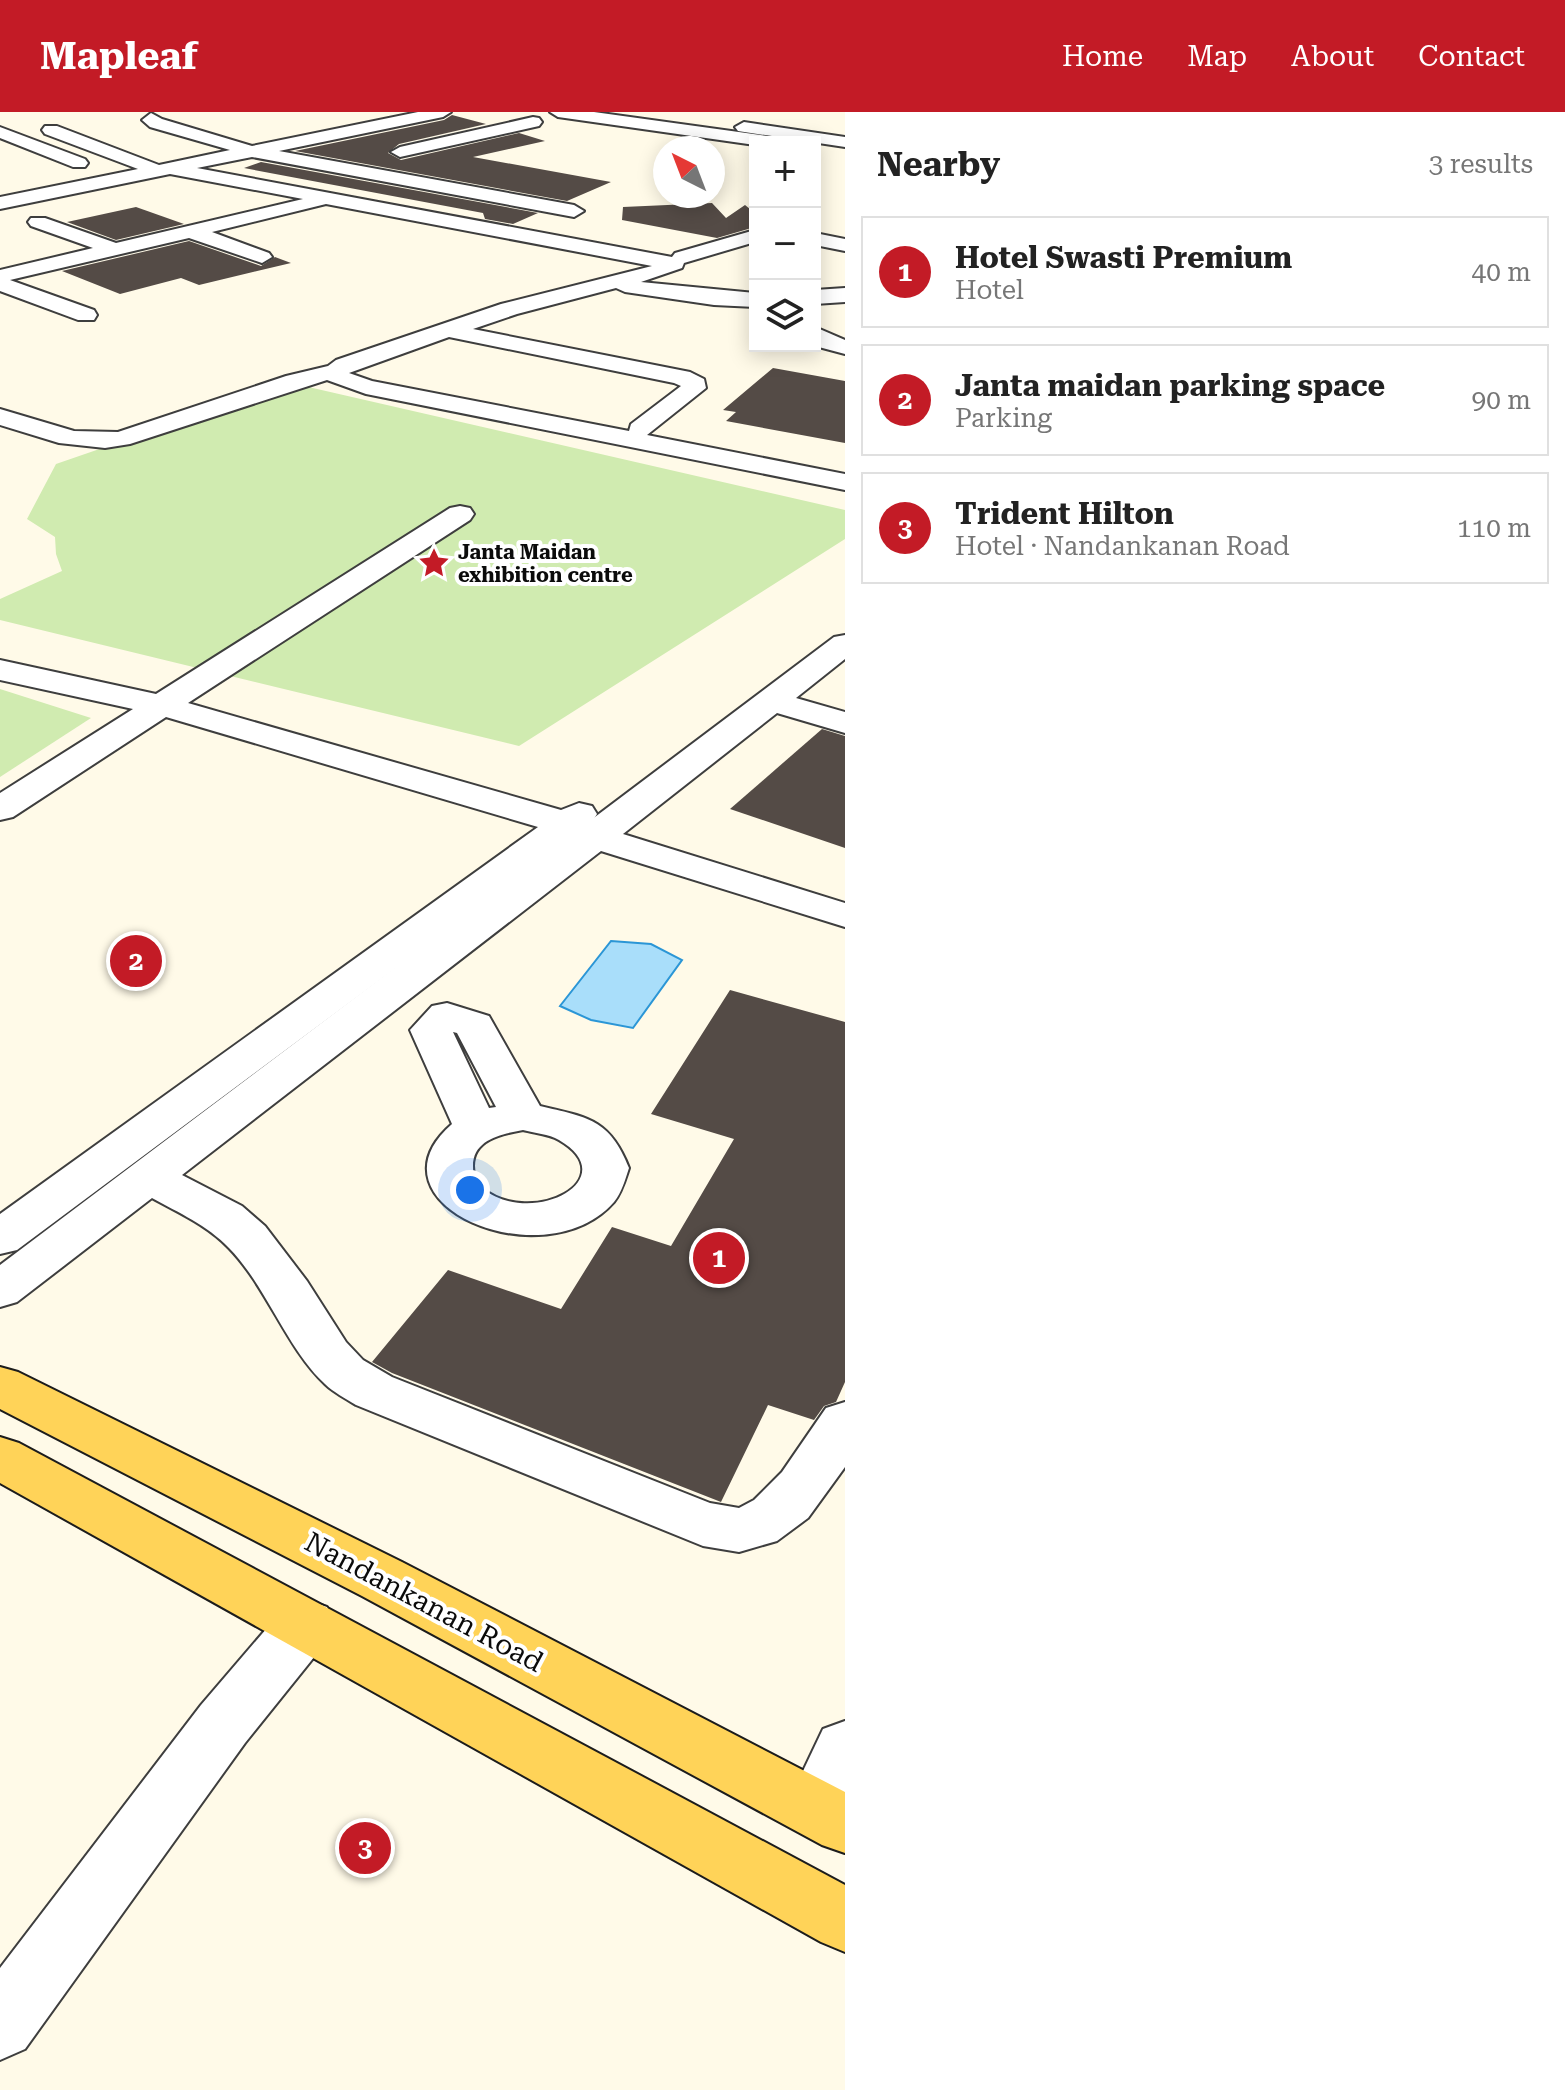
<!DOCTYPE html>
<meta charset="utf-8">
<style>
:root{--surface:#fff;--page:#f2f2f2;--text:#222;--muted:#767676;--line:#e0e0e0;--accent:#c31b26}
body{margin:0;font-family:"Roboto Serif",serif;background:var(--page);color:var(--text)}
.controls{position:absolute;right:24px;top:24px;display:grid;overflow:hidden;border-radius:0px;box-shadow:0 4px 20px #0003}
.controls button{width:72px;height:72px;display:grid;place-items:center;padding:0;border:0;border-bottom:2px solid var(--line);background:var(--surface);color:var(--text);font:40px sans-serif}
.compass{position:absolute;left:653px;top:24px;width:72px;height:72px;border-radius:50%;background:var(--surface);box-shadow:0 4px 20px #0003;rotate:318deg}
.you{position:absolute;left:470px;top:1078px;width:28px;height:28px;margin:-20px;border:6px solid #fff;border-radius:50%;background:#1a73e8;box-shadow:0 0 0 12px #1a73e833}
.badge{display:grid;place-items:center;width:52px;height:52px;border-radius:50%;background:var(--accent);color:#fff;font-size:26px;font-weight:700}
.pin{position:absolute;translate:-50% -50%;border:4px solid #fff;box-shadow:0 2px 8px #0006}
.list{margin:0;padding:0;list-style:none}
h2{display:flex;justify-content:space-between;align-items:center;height:104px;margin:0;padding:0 32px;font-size:34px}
h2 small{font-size:26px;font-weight:400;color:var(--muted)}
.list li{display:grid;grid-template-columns:52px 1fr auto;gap:24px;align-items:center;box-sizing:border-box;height:112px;margin:0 16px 16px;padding:0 16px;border:2px solid var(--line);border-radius:0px}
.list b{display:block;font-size:30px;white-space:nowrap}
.list p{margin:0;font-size:26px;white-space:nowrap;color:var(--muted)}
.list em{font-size:26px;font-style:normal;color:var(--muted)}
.icon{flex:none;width:44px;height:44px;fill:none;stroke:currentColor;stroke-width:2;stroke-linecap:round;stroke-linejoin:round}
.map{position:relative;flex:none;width:845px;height:1978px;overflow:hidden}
header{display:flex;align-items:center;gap:48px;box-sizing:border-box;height:112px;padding:0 40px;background:var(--accent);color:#fff}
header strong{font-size:38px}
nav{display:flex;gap:44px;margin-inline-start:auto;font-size:28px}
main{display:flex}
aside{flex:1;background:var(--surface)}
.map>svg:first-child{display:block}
</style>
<header>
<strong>Mapleaf</strong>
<nav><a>Home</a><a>Map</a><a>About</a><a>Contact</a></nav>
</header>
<main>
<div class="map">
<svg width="845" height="1978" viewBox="0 0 845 1978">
<rect width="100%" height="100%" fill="#fffae8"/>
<g fill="#d0ebb0">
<polygon points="291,271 845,398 845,427 519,634 0,508 0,487 62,459 56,442 55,425 27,407 56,352"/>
<polygon points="0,577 91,606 0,665"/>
</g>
<polygon fill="#a9defa" stroke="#2b96d6" stroke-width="2" points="611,829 651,832 682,848 633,916 591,908 560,894"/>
<g fill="#544b46">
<polygon points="452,3 486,12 399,32 388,41 401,48 519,21 545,29 473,45 611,70 567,89 295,39 444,8"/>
<polygon points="261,50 538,101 513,112 485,107 483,101 244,56"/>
<polygon points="712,91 726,106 745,93 755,101 755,115 717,126 622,108 623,95"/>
<polygon points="136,95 184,112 116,128 67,110"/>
<polygon points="189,129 261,154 275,145 291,151 199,173 181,166 120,182 62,159"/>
<polygon points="773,256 845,269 845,331 726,309 736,300 723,298"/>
<polygon points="822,617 845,624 845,736 730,697"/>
<polygon points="730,878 845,910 845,1270 836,1290 824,1294 814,1308 768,1293 721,1390 392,1261 372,1250 448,1158 561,1197 612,1115 671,1134 734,1027 651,1002"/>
</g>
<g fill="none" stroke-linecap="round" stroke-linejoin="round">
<defs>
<g id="minor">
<path d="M418 0H451L443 5 279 39 574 93 584 99 574 105 252 45 197 56 672 145 675 141 755 118V130L684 151 682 156 641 170 755 181V195L714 193 625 180 616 176 517 202 473 217 690 260 704 267 706 276 647 323 845 362V378L366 282 327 268 130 332 105 336 59 331 0 313V297L74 319 118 320 286 264 328 254 336 248 501 192 652 154 326 92 212 120 269 141 272 145 262 151 189 126 10 168 94 198 97 203 94 208H78L0 179V158L93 136 31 114 28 110 31 106H45L116 131 303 87 170 62 0 97V85L138 57 45 22 42 18 45 14H57L159 53 230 38 150 15 142 8 151 1 162 7 252 34ZM449 225 674 271 681 274 631 312 629 319 372 269 349 261Z"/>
<polygon points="550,0 594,0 774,25 783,30 755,30 755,33 558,5"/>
<polygon points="533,5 539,6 542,10 539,14 400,45 391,40 400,35"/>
<polygon points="744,10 845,25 845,35 738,19 735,15"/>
<polygon points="0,15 85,47 88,51 85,55 73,55 0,26"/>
<polygon points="815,121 845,127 845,139 815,133"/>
<polygon points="845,176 845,190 815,192 815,178"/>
<polygon points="815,215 845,228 845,242 815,234"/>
<polygon points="460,394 470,396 474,402 470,408 188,591 561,698 579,691 592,694 597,702 592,710 17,1138 0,1142 0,1102 538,715 166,605 13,705 0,708 0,681 133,597 0,568 0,548 156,582 450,396"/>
<path d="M845 523V547L796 586 845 600V621L777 601 623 722 845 791V815L601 739 182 1063 242 1094 265 1114 307 1169 346 1230 363 1248 392 1265 710 1391 739 1396 754 1388 782 1360 826 1296 845 1290V1355L808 1406 777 1429 739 1440 703 1434 356 1293C345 1286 333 1280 325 1272 287 1237 267 1175 229 1136 207 1113 179 1101 152 1086L17 1190 0 1195V1153L834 525Z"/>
<path d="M447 891 489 904 540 994C587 1005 610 1007 629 1056 625 1068 622 1080 614 1090 545 1169 360 1092 452 1012L410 918 432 894ZM453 920 457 921 496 995 489 996ZM523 1018C534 1021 549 1022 559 1028 626 1067 532 1117 482 1076 475 1070 473 1063 473 1054 473 1027 502 1022 523 1018Z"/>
<polygon points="306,1488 327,1495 335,1512 327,1529 245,1631 25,1937 0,1948 0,1856 201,1593 285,1495"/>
<polygon points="845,1609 845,1705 839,1717 817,1726 795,1717 785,1697 823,1617"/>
</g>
<g id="major">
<polygon points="0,1255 18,1260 402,1450 845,1680 845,1741 822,1733 362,1484 0,1297"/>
<polygon points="0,1325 19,1331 845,1773 845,1840 821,1830 0,1371"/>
</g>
</defs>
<use href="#minor" stroke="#3e3e3e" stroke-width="4"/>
<use href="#major" stroke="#1c1c1c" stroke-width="4"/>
<use href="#minor" fill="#fff" fill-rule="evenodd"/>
<use href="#major" fill="#ffd358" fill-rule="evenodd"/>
</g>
<defs>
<symbol id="sight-bare" viewBox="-9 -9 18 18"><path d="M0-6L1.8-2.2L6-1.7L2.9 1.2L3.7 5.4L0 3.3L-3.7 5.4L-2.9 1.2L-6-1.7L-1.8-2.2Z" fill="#c31b26" stroke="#fff" stroke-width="2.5" paint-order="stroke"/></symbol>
</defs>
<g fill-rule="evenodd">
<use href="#sight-bare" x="412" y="429" width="44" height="44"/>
</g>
<g text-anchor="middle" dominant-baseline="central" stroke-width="8" stroke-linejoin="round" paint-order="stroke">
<g font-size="20" font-weight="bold" fill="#0b0b0b" stroke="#fff" text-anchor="start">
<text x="458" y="440">Janta Maidan<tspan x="458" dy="23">exhibition centre</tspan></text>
</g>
<g font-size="28" fill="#0b0b0b" stroke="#fff">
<text transform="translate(424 1490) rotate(28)">Nandankanan Road</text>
</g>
</g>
</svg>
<div class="controls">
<button>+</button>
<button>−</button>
<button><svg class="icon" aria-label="layers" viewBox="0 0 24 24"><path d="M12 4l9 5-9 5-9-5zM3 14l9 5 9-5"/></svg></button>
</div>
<svg class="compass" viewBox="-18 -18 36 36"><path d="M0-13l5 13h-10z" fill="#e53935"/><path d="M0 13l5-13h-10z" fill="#767676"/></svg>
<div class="you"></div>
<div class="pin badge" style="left:719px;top:1146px">1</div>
<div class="pin badge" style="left:136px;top:849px">2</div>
<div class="pin badge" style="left:365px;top:1736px">3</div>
</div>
<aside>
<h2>Nearby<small>3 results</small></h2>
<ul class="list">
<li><span class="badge">1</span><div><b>Hotel Swasti Premium</b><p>Hotel</p></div><em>40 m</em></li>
<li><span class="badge">2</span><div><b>Janta maidan parking space</b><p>Parking</p></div><em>90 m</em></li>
<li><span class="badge">3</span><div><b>Trident Hilton</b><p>Hotel · Nandankanan Road</p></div><em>110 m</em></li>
</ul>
</aside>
</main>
